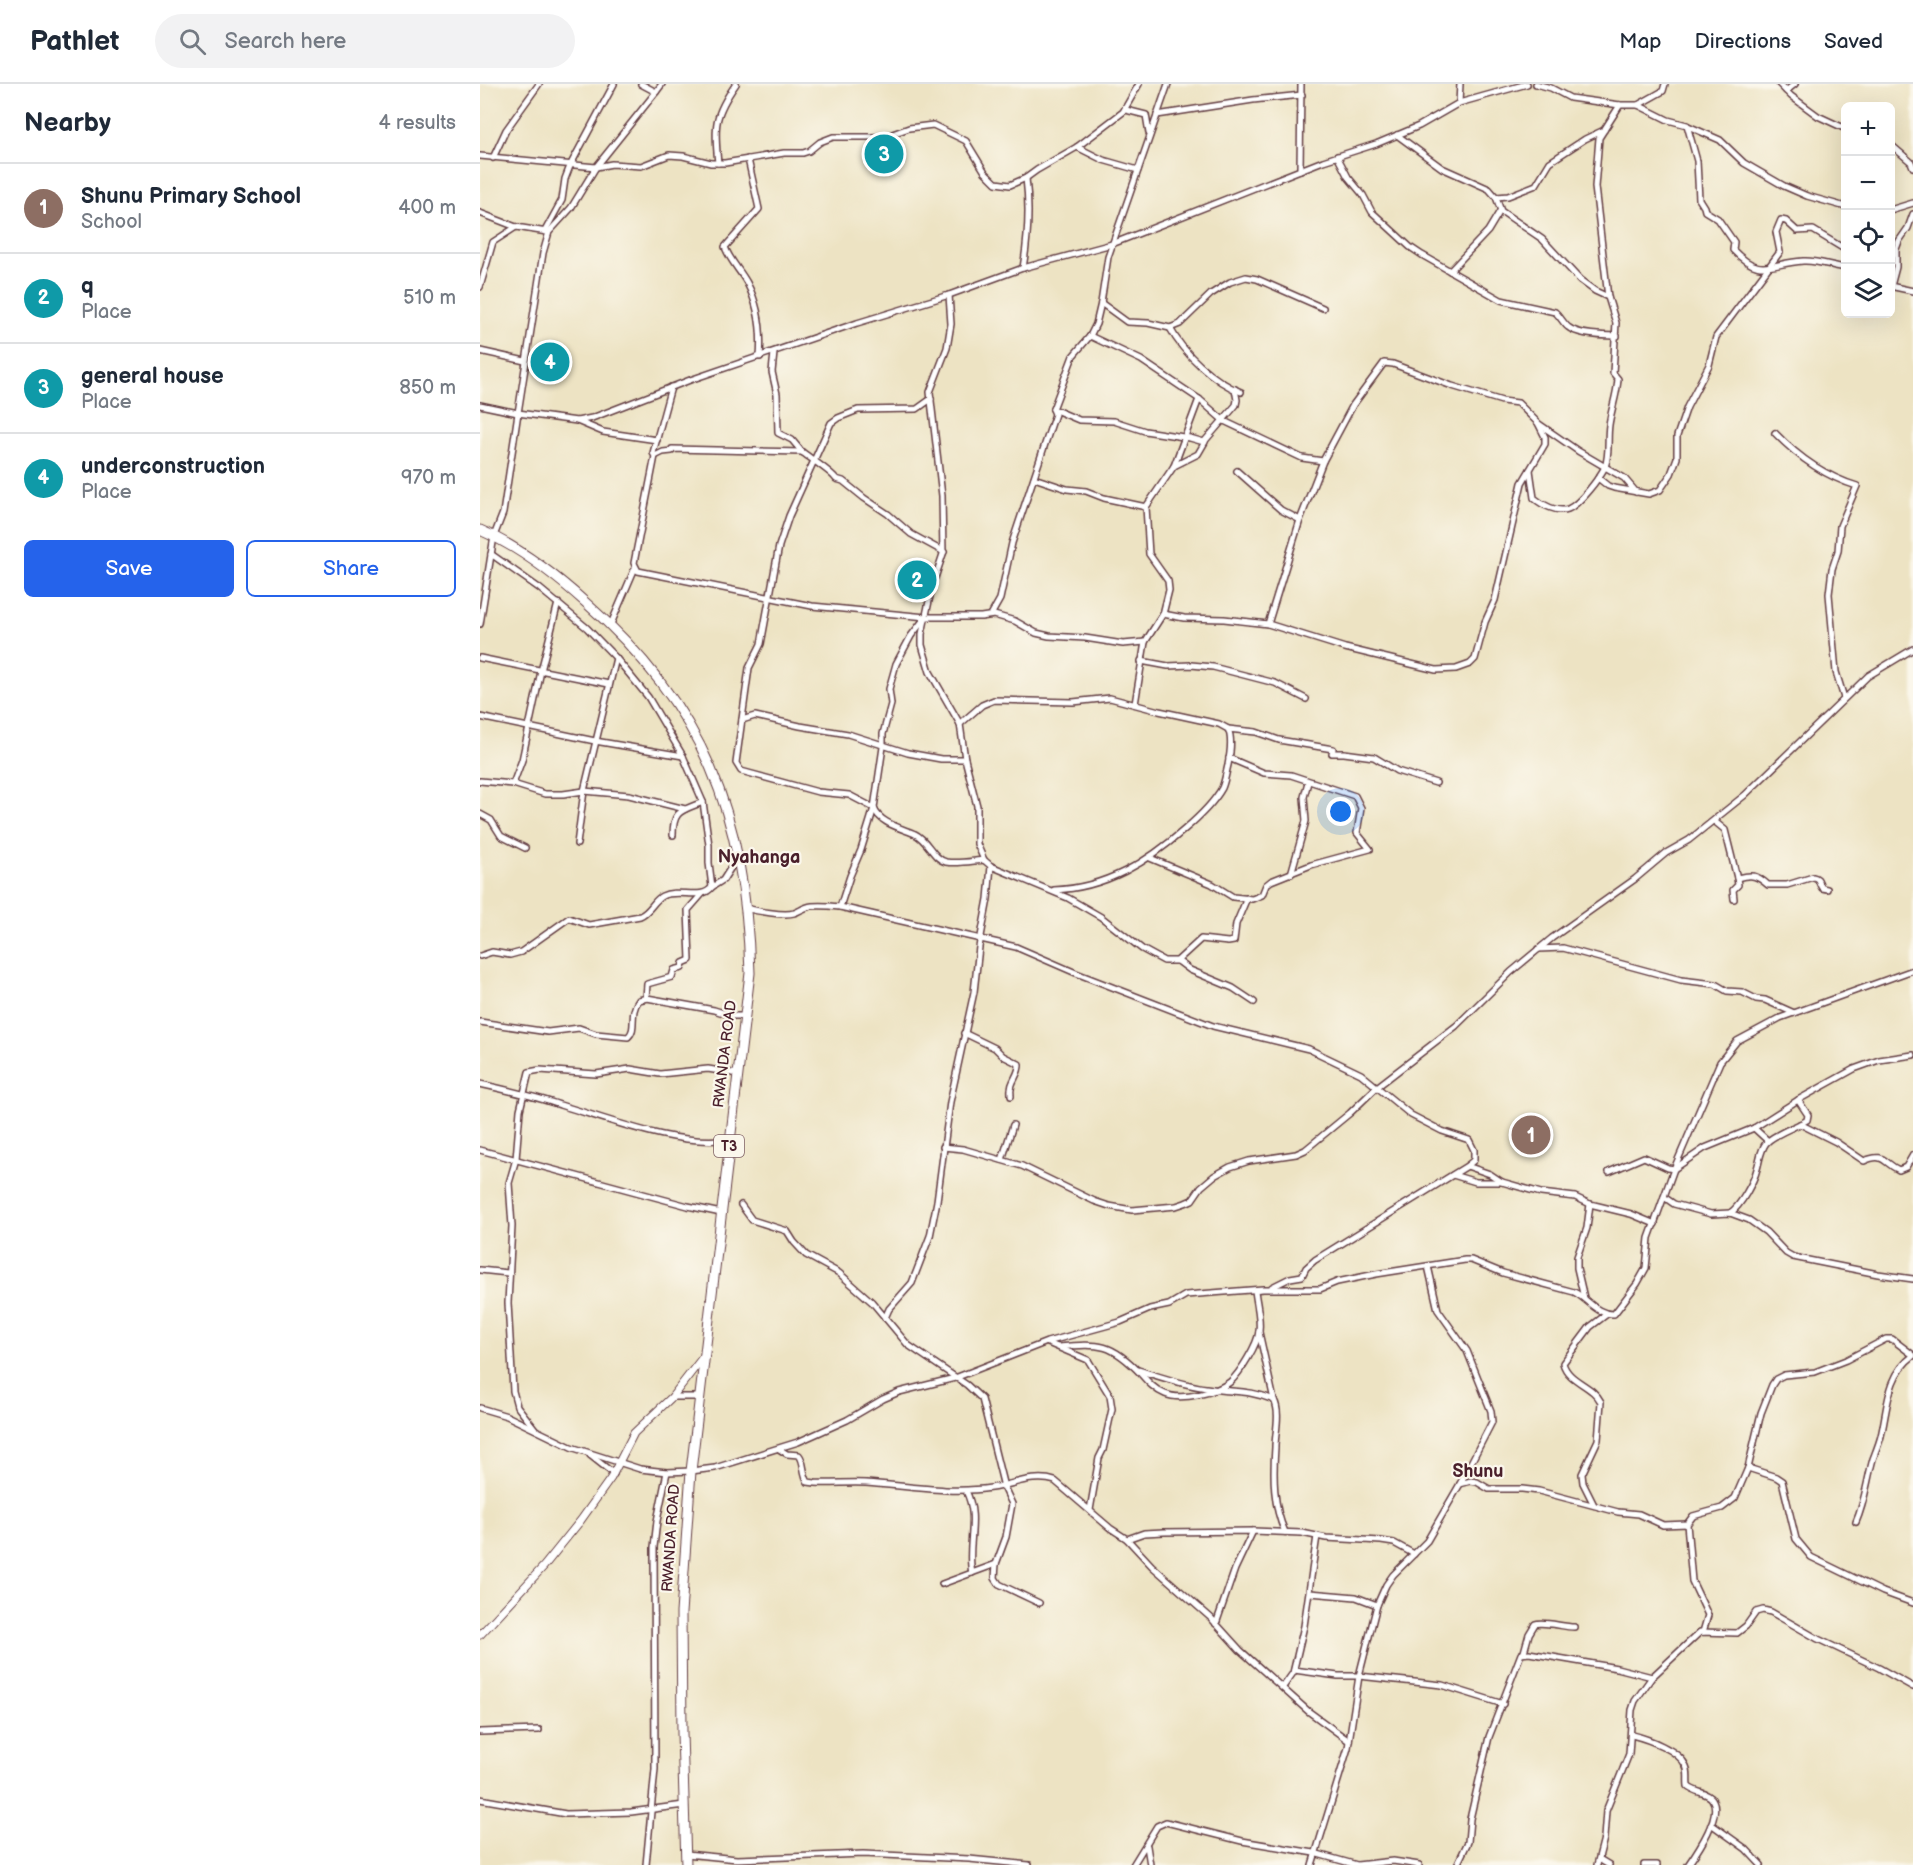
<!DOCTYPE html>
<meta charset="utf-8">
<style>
:root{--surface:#fff;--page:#f2f2f3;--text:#1f2937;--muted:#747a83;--line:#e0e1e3;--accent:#2563eb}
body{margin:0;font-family:"Balsamiq Sans",sans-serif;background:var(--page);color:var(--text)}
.controls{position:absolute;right:18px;top:18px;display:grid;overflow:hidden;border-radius:9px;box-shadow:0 6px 24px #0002}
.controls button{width:54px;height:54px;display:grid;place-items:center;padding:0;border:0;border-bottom:2px solid var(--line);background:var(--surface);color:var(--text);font:30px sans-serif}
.you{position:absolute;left:861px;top:728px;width:21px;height:21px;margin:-15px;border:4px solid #fff;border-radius:50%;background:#1a73e8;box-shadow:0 0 0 9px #1a73e833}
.badge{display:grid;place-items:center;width:39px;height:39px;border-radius:50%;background:var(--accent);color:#fff;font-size:20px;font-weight:700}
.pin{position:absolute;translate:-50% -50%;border:3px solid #fff;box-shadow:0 2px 6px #0006}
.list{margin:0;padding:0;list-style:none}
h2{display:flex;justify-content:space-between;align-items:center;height:78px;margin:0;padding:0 24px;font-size:26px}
h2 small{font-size:20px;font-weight:400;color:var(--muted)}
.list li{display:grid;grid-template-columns:39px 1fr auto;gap:18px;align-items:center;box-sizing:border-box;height:90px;padding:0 24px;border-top:2px solid var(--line)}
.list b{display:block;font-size:22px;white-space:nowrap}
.list p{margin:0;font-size:20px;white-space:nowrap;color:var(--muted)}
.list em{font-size:20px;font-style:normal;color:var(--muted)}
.actions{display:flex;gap:12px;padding:18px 24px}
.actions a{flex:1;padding:14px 0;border:2px solid var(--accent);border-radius:9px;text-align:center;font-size:21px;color:var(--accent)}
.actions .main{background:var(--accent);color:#fff}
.icon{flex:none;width:33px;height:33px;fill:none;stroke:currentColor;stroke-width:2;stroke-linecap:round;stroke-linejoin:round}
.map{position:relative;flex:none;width:1433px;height:1781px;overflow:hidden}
header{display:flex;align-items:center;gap:36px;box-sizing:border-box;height:84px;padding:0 30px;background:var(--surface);border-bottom:2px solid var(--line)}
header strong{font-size:28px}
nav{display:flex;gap:33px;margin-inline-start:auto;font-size:21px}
.search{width:420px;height:54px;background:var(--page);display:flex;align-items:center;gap:15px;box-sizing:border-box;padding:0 21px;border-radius:33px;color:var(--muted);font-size:22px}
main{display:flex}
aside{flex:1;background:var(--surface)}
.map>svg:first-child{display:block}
</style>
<header>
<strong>Pathlet</strong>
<div class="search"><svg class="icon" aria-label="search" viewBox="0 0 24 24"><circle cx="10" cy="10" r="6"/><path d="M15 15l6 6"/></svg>Search here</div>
<nav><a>Map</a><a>Directions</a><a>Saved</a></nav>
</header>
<main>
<aside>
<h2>Nearby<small>4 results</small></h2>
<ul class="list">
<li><span class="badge" style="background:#8d6e63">1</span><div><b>Shunu Primary School</b><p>School</p></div><em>400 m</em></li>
<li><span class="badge" style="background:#0f9aa8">2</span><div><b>q</b><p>Place</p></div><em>510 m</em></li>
<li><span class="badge" style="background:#0f9aa8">3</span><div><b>general house</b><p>Place</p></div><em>850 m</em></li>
<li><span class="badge" style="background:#0f9aa8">4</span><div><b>underconstruction</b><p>Place</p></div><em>970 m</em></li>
</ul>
<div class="actions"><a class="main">Save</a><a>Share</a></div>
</aside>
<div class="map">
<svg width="1433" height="1781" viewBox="0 0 1433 1781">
<rect width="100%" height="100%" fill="#fbf7ec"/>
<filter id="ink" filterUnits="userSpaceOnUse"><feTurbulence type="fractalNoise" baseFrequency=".0167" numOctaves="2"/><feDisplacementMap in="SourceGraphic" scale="12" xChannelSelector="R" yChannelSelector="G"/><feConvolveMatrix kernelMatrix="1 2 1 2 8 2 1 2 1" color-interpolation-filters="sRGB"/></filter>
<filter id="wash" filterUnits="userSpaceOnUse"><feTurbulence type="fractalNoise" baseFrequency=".008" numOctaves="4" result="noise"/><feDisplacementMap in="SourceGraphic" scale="24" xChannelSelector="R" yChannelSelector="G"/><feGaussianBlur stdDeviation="1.35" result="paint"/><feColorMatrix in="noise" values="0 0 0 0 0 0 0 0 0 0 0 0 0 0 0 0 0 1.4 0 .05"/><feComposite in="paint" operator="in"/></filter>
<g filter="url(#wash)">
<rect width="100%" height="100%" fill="#ede3c3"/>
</g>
<g filter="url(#ink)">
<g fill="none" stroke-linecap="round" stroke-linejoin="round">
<defs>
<g id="minor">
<path d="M1056 0 1071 4 1090 14 1140 21H1158L1188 36 1207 41 1217 77 1219 115 1224 123 1225 127 1238 135 1254 158 1253 166C1281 195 1290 179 1323 177 1337 176 1352 182 1366 184"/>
<polyline points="1299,0 1311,12 1338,32 1366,45"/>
<polyline points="1306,7 1315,0"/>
<polyline points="176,8 182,0"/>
<polyline points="979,19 980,0"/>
<polyline points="1158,21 1183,7 1185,0"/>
<polyline points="646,26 666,31 669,49"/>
<polyline points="677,31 773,16 822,11"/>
<polyline points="1208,42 1240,56 1264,79 1304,102 1327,112 1366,123"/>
<polyline points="917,51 962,84 1009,105 1016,113 1021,127 1062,155 1100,196 1115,207 1128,213"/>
<polyline points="1410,60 1431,78 1433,83"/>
<polyline points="597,63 623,76 658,86"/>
<polyline points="0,72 116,83 132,80 161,82 189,71 203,72 231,79 245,79 304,69 323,69 329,67 340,58 353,53 404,53 429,44 453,41 486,57 505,88 516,99 530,101 546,94 557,86 597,63 643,28 659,0"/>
<path d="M857 72 868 93 883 111 892 128 930 163 942 171 1021 216 1075 228C1080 232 1083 239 1088 243 1097 251 1125 252 1137 252"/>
<polyline points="13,74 26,46 59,0"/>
<path d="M268 75 279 125 245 163C250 177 260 186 267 199 279 222 282 248 280 273"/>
<path d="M238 79C234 42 234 31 256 0"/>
<polyline points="820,86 821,0"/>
<polyline points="1016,113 1028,112 1056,101 1070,78 1105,55 1124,46"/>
<polyline points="1410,126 1433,119"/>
<polyline points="0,129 36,143 67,148"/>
<polyline points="65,147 82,116 85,95 90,82 134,0"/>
<path d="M543 184C548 154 550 125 546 94"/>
<polyline points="970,187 1008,147 1020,127"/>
<polyline points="1410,202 1433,207"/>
<polyline points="1411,202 1416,183 1416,165 1419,157 1428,144 1433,130"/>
<polyline points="0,203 13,158 36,143"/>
<polyline points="469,211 471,240 467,264 450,308 462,412 463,470 452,503 442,550 442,561 450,588 480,640 485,675 497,722 497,760 504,776 511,782 588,814 621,833 662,865 684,877 697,877 721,855 748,858 754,857 756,840 767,814"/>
<polyline points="621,219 647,238 668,239 690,244 700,240 731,210 750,198 766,193 777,195 843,224"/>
<path d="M690 244C703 269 734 298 761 308"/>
<polyline points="610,252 661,276 719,315 744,337 822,374 843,377"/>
<polyline points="0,267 45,277"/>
<polyline points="294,269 292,288 297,310 298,349 312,356 322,368"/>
<polyline points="191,303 173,369 175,372 154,479 158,487 332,522 446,533 501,533 514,531 535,537 556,549 569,552 605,554 643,560 665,558"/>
<path d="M451 315 437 325 378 326 358 334 351 339 309 432 299 462 281 560 269 584 256 679 261 687 338 708 369 711 394 724C399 739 421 744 435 750 448 756 453 775 466 778 478 780 492 777 504 776"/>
<polyline points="0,321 38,329 63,169 69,148 91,124 116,83 176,8 161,0"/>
<polyline points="573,325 599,336 634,337 665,347 710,354 724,358 756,321 757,316 755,305"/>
<polyline points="97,337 123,348 177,356"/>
<path d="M1295 349C1318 373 1344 392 1377 402L1360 442 1358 467 1352 485 1349 510 1356 588 1364 614"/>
<path d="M175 372 183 368 192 367V365L322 368C330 374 353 389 356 395L363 397 384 414 408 430 431 450 464 468"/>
<polyline points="694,382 718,370 725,358"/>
<path d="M1050 386 1054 414C1062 421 1078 429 1088 425 1100 420 1119 394 1125 383 1130 369 1127 355 1129 341 1131 326 1137 311 1138 295L1133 289 1136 239 1128 213 1115 103 1119 54 1140 21"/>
<polyline points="757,387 801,426 820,436"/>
<polyline points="554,394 587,405 606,407 624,414 666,423"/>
<polyline points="1118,394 1128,402 1134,404 1169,410 1180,406 1191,390 1197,374 1197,352 1207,323 1229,281 1236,253 1300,168 1296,148 1301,136 1306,137 1317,147 1333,146 1366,166"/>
<polyline points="683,530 704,534 744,535 788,540 865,564 956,586 976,585 990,580 995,575 1005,538 1015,516 1042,399 1065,360 1065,353 1059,341"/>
<polyline points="511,531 520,515 532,459 575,330 573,325 593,272 610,252 616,240 621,219 628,173 688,0"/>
<polyline points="0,540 14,452 23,429 38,329 97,337 112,334 210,296 377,239 469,211 543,184 632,160 843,77 896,60 939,42 979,19 1047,0"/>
<polyline points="131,540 155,484"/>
<polyline points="788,540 820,436 843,377 873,321 904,279 913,280 972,302 1022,317 1038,319 1059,340 1098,367 1144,394 1156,408"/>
<polyline points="0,574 129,600"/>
<polyline points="661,577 688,582 711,581 733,583 795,599 826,615"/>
<polyline points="655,620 665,558 683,530 689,506 688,497 669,470 666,423 694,382 719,315"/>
<polyline points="0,633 115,657 203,672"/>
<polyline points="262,636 275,632 320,642 368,650 428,669 461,675 485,675"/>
<polyline points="480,640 502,621 514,616 593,618 630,614 679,627 739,640 748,645 776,648 799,656 853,665 852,669 864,669 894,673 917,687 956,699"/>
<polyline points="0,697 33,700 65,710 83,710 104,707 149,711 205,725"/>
<polyline points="33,700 42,676 61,587 78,519"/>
<polyline points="0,730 11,736 21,752 45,764"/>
<path d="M1234 737 1245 746 1257 794C1272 790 1277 791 1288 801H1307L1333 793C1340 794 1338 799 1342 804L1347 805"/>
<path d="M193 751C193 726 201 727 223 718"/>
<polyline points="97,760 104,707 136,574"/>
<polyline points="670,774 732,800 753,813 772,815 782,811 786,801 791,797 831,781 890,765 877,749 881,724 875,712 811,691 784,689 749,674"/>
<polyline points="811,790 826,737 824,713 828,698"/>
<polyline points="232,803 243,796 257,774"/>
<path d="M574 806C626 804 668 778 705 745 719 733 733 720 742 704 745 697 746 689 748 681 750 671 753 655 748 645"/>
<polyline points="1254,815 1253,806 1258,801 1257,794"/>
<polyline points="360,823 370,792 381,766 394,724 403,663 403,650 411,620 409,605 416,580 431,552 445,534"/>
<path d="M266 824C276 827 304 832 314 829 320 827 324 823 332 822 341 821 351 822 360 823L536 863 596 889 733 942 829 965 881 990 931 1031 962 1047 989 1056 994 1066V1076L987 1082 835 1176 826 1184 822 1192 810 1194 792 1203"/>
<polyline points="1058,865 1083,864 1201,896 1235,900 1247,907 1262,908 1276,915 1285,916 1314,929"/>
<path d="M0 872 12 868 30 871 41 868 89 834 109 841 160 832C170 828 173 817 182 812 198 804 222 817 232 803L229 779V761L223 718 203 672 168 613 136 574 107 544 59 504 11 470"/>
<polyline points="698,877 710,886 753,904 774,918"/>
<polyline points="166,914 167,900 192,893 194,886 202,884 203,879 210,876 208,826 222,810"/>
<path d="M0 938 68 948 99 944 116 950 148 953C158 944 148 930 159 916L167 914 234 926 253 932H266"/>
<path d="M484 949 515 964 523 972 539 980C540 992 529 996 531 1012"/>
<path d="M0 1000C27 1006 54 1012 80 1021 131 1036 197 1063 250 1055"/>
<path d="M1320 1040 1356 1058 1384 1077C1405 1068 1403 1079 1419 1086L1426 1083 1433 1071"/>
<polyline points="1274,1044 1287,1056"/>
<polyline points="463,1063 483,1065 542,1082 614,1117 629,1122 652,1126 696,1122 705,1119 712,1116 721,1103 734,1092 750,1083 769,1077 816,1070 825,1066 870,1029 897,1003 976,942 1031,888 1072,854 1155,795 1186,769 1209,756 1265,711 1388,592 1433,565"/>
<polyline points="0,1066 208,1122 241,1129"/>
<polyline points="522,1076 533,1041"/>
<polyline points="987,1082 1010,1090 1022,1098"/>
<polyline points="1129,1088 1164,1073 1188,1084 1194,1085 1225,1064 1274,1044 1318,1016 1374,985 1399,976 1433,971"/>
<polyline points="973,1091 996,1098 1022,1098 1061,1109 1095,1113 1110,1120 1151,1130 1175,1140"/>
<polyline points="1184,1113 1194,1120 1231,1130 1250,1129 1269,1136 1286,1148 1306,1169 1313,1173 1398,1190 1433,1195"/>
<polyline points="261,1121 272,1136 307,1147 314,1158 326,1171 359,1189 392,1218 428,1261 487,1301 502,1315 524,1403 532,1420 526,1453 516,1480 515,1494 519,1500 559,1519"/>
<path d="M1250 1129C1261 1122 1274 1097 1277 1085 1280 1075 1280 1067 1286 1059 1294 1050 1316 1043 1327 1036L1328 1031 1318 1016"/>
<polyline points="0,1186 28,1189"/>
<polyline points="1104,1214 1097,1184 1097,1173 1107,1144 1110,1120"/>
<polyline points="405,1234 409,1225 432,1199 450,1152 457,1117 470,1018 494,908 499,863 508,815 511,782"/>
<polyline points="779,1248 794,1316"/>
<polyline points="568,1259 608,1276 630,1312 632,1325 623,1366 619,1374 610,1426"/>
<path d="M579 1263C620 1259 632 1259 661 1290 668 1298 675 1306 685 1310 701 1317 736 1309 750 1298 760 1289 778 1260 779 1247 781 1234 776 1218 775 1206"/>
<path d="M658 1286C681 1293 703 1301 726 1304 753 1309 767 1305 794 1316 801 1329 795 1349 795 1363 793 1392 793 1422 805 1448"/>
<polyline points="192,1313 219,1313"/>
<path d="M0 1324 27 1332 91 1363 160 1385 187 1388 211 1387 235 1384 318 1358 367 1336 403 1315 419 1308 475 1294 567 1258 640 1238 670 1225 689 1221 706 1211 783 1205H840L857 1198 896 1190 985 1176H991L1023 1189 1094 1208C1108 1215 1117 1231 1134 1230L1157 1200 1166 1184 1169 1154 1194 1085 1240 978 1257 957 1300 934 1433 886"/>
<polyline points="55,1345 37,1322 33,1307 28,1219 32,1142 29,1099 36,1075 40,1026 49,988 60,986 116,990 150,985 180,990 228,985 258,990"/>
<path d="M299 1365 307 1370 319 1371C325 1378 322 1389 328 1398L335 1399C352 1400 369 1398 386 1399 428 1402 470 1410 511 1404 532 1401 554 1390 575 1397L630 1444 647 1455 672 1482 731 1534 760 1566 828 1627 869 1657"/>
<polyline points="110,1371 134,1390"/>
<polyline points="1268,1384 1296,1393 1302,1397 1316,1455 1331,1473 1403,1508 1433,1519"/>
<polyline points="980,1400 991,1397 997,1398 1009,1405 1042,1405 1059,1407 1138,1428 1159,1430 1183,1441 1207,1440"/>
<path d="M486 1407C500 1434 486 1462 492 1489"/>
<path d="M1114 1421 1103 1399 1102 1390 1118 1356 1121 1318C1113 1301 1088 1298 1083 1279L1110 1243 1127 1230"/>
<path d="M1376 1438C1385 1418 1387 1396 1393 1375 1396 1367 1399 1360 1401 1352 1408 1323 1407 1291 1433 1272"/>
<polyline points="647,1455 664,1449 684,1448 773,1447 822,1449 846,1454 901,1457 914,1459 934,1470"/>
<polyline points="462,1500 516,1480"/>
<polyline points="830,1509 876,1513 897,1521"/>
<polyline points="736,1540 755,1485 773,1447"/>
<polyline points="1223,1548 1228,1531 1212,1497 1207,1440 1213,1432 1242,1424 1255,1414 1268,1384 1281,1329 1292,1301 1296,1295 1304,1291 1335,1288 1366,1276 1406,1255 1412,1255 1433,1271"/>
<path d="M1044 1568 1049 1550 1055 1540C1064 1537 1083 1543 1094 1543"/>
<polyline points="814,1586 858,1592 879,1592 962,1601 1023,1620"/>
<polyline points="803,1603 813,1589 824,1542 837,1452"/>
<polyline points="0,1648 59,1646"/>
<path d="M1152 1651C1168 1655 1199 1666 1206 1682 1209 1688 1207 1696 1208 1702 1214 1709 1228 1708 1232 1715 1243 1731 1217 1768 1208 1781"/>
<polyline points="0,1715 86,1730 151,1728 204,1721"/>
<polyline points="1231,1740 1266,1765 1281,1781"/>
<polyline points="667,1762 670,1781"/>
<polyline points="206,1770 257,1775 383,1770 489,1775 549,1781"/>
<polyline points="1119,1775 1129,1781"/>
<polyline points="166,1781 175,1685 174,1463 177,1437 187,1388"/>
<polyline points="653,1781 677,1742 686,1738 762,1757 834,1769 877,1781 913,1777 939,1781"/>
<polyline points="832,1781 868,1664 879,1592 897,1521 906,1501 913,1491 947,1457 980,1400 1012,1338 1011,1327 987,1267 958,1226 948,1182"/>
<polyline points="977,1781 988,1758 990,1735 1009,1653 1041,1570 1049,1569 1137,1584 1172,1593"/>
<polyline points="1117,1781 1124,1754 1126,1727 1149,1670 1152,1626 1155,1617 1172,1593 1220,1548 1257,1549 1266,1542 1276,1528 1283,1526 1291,1528 1338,1555 1399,1584 1433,1603"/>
<polyline points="1164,1781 1177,1781"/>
</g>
<polyline id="tertiary" points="0,1551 64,1482 101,1436 131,1394 154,1349 192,1313 223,1273"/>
<path id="trunk" d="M0 446C39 463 74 490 105 518 224 622 266 733 270 889L211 1387 201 1529 202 1649 206 1781"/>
</defs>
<use href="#minor" stroke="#623c42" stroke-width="8"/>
<use href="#tertiary" stroke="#623c42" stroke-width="9"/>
<use href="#trunk" stroke="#623c42" stroke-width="11"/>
<use href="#minor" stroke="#fff" stroke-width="5"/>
<use href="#tertiary" stroke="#fff" stroke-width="7"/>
<use href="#trunk" stroke="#fff" stroke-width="9"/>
</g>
</g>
<g text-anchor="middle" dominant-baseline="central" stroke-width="4.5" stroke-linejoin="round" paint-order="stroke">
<rect fill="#fbf7ec" stroke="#7f6065" stroke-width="1.5" x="234" y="1051" width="30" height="22" rx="4.5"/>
<g font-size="14" font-weight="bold" fill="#4a1f2b">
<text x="249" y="1062">T3</text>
</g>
<g font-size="15" fill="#4a1f2b" stroke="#fbf7ec">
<text transform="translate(245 970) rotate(-83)">RWANDA ROAD</text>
<text transform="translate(191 1454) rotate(-86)">RWANDA ROAD</text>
</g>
<g font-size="18" font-weight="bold" fill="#4a1f2b" stroke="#fbf7ec">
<text x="279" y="773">Nyahanga</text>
<text x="998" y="1387">Shunu</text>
</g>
</g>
</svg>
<div class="controls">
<button>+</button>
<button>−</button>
<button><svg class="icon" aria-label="locate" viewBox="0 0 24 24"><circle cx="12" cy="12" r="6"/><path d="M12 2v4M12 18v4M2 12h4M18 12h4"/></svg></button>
<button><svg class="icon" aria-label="layers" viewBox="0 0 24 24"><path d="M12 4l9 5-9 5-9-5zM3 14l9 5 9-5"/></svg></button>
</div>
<div class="you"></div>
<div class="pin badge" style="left:1051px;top:1051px;background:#8d6e63">1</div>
<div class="pin badge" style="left:437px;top:496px;background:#0f9aa8">2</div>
<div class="pin badge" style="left:404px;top:70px;background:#0f9aa8">3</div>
<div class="pin badge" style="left:70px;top:278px;background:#0f9aa8">4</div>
</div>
</main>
